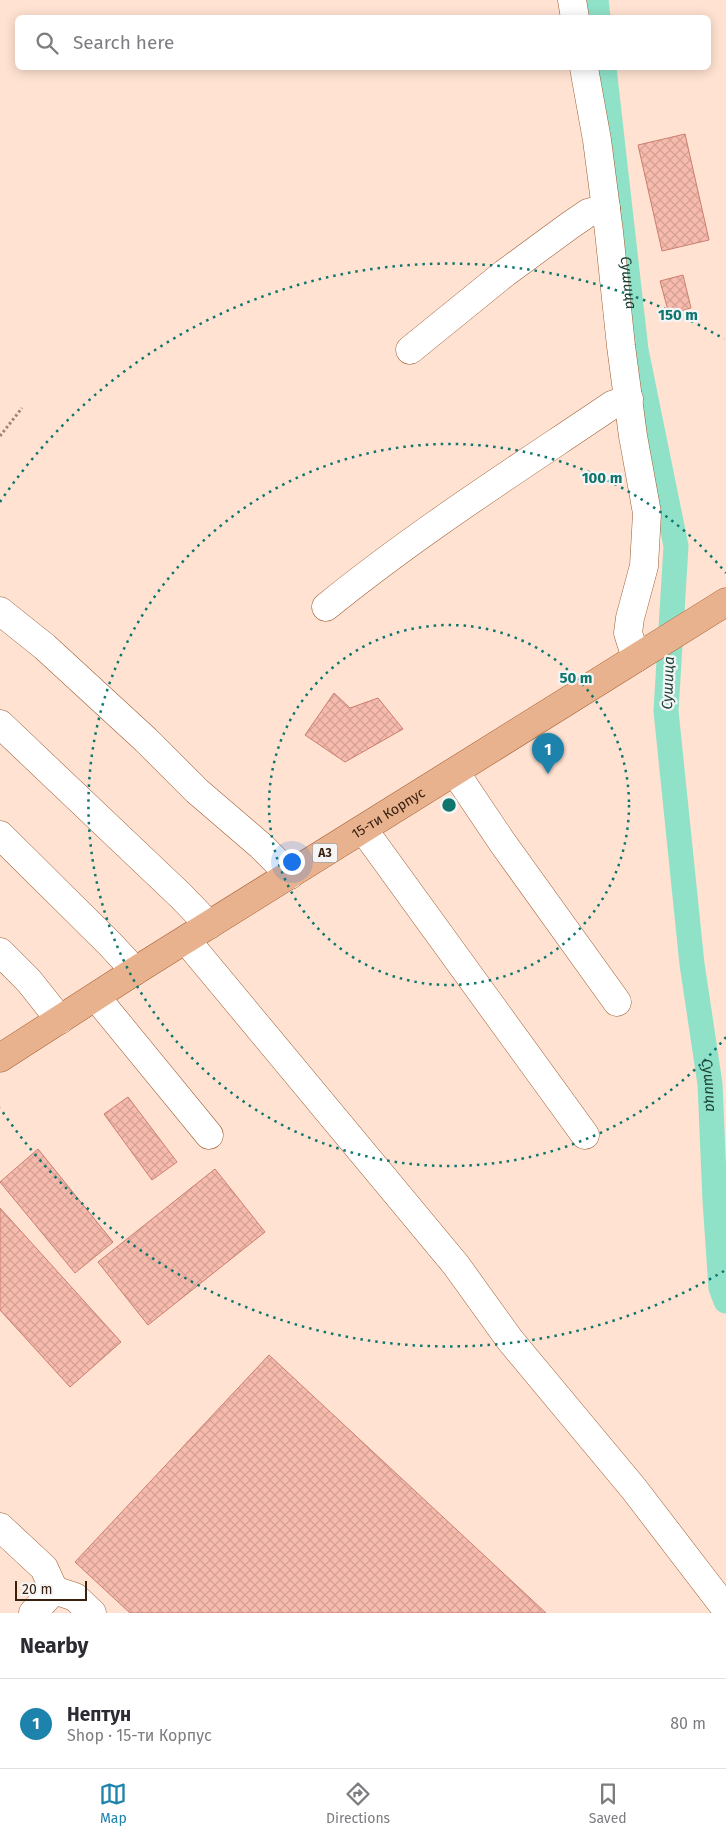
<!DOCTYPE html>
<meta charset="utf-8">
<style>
:root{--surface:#fff;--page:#f2f2f3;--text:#2b2b33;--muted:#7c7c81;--line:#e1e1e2;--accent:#1d82ac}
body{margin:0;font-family:"Fira Sans",sans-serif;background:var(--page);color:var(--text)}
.scale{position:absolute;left:15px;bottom:12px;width:72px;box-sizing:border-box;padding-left:5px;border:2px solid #3a200f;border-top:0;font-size:14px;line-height:18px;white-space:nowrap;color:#3a200f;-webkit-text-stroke:4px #f5f5f5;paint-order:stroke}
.you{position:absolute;left:291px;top:861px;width:18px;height:18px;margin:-12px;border:4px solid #fff;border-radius:50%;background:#1a73e8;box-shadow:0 0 0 8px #1a73e833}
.badge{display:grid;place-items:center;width:32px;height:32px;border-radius:50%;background:var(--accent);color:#fff;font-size:16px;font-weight:700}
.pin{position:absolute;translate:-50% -41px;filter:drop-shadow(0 1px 2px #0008)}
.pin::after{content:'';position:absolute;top:26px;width:18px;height:15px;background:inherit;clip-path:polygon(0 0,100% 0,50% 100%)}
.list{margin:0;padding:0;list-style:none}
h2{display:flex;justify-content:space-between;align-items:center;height:65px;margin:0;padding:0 20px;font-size:21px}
h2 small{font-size:16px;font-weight:400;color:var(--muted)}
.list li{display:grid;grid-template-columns:32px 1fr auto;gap:15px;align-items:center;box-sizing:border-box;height:90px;padding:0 20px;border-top:1px solid var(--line)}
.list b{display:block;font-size:19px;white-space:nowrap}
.list p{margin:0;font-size:16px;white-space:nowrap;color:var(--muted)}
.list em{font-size:16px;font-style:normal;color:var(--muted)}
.icon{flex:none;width:28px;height:28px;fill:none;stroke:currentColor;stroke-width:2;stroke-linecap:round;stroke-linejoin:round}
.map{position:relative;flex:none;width:726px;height:1613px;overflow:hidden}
.search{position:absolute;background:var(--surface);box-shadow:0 2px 12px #0003;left:15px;right:15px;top:15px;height:55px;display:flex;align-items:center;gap:12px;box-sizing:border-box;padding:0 18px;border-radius:8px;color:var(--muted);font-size:19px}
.sheet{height:155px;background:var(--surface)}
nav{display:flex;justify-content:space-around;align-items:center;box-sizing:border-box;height:70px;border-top:1px solid var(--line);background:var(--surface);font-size:14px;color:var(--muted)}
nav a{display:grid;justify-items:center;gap:2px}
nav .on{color:var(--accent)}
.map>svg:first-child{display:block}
</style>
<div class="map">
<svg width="726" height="1613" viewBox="0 0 726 1613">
<defs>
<pattern id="building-cross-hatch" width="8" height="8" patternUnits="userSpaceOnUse" patternTransform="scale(1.25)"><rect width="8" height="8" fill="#f7bbae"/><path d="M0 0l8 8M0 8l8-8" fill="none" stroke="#d4a094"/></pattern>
</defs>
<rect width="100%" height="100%" fill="#ffe2d1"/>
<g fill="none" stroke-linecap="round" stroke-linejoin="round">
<g stroke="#8fe2c8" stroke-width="25">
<polyline points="596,0 598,18"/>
<path id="s1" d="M604 68 636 350 676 546 666 711 692 964 710 1084 715 1201 721 1288 726 1301"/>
</g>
</g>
<g fill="url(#building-cross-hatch)" stroke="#cb7e6f">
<polygon points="685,134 709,240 662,251 638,145"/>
<polygon points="683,275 691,308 669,314 660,281"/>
<polygon points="334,693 350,708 378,698 403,729 345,762 305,735"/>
<polygon points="128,1097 177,1162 152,1180 104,1114"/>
<polygon points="38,1149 113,1242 75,1273 0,1182"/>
<polygon points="215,1169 265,1232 148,1325 98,1262"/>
<polygon points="0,1208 121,1342 70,1387 0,1310"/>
<polygon points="269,1355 546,1613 130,1613 75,1562"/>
</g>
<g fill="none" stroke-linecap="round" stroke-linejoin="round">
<defs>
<g id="minor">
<polyline points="572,0 575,18"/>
<polyline points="584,68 597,140 609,232 621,346 633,436 647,513 644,566 630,618 628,633 636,658"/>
<polyline points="410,350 505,273 569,226 588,213 606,208"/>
<path d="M326 607C417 533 516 470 612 405L629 399"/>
<polyline points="0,611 45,647 146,740 197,791 261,846 290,875"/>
<polyline points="0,724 181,896 209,925"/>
<polyline points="455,772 502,842 617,1002"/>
<polyline points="363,829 585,1135"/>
<polyline points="0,835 110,944 135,971"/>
<polyline points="186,940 456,1265 510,1340 634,1489 726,1609"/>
<polyline points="0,952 29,981 60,1020"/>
<polyline points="96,997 209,1135"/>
<polyline points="0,1527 44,1568 54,1590 75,1597 92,1613"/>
<polyline points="33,1613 54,1590"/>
</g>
<g id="major">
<path id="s2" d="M0 1058 135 971 726 602"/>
</g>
</defs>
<use href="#minor" stroke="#9c5e35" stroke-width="29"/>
<use href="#major" stroke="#a35e30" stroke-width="29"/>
<polyline stroke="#a18574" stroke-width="3" stroke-dasharray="2.5 2.5" stroke-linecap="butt" points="0,436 22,408"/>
<use href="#minor" stroke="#fff" stroke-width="28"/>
<use href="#major" stroke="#e9b28e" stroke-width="28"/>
</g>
<g fill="none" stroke="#0f766e" stroke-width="2.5" stroke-dasharray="2.5 5">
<circle cx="449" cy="805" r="180"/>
<path d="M726 1037A361 361 0 1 1 726 573"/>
<path d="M724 1271A541 541 0 0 1 0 1108M0 502A541 541 0 0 1 724 339"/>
</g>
<g text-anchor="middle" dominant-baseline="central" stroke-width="4.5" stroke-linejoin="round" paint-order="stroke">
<rect fill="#f5f5f5" stroke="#726054" stroke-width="1" x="312.5" y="843.5" width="25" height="19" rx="4"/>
<g font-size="12" font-weight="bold" fill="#3a200f">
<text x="325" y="853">A3</text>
</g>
<g font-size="14" fill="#3a200f" stroke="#f5f5f5">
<text stroke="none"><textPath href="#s2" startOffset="459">15-ти Корпус</textPath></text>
</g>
<g font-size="15" font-style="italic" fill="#1c4237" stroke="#f5f5f5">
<text stroke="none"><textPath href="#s1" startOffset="216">Сушица</textPath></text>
<text transform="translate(668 683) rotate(-88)">Сушица</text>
<text stroke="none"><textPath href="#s1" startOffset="1026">Сушица</textPath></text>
</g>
</g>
<circle cx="449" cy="805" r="8" fill="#0f766e" stroke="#f5f5f5" stroke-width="2.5"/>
<g font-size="15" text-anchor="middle" font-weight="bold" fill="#0f766e" stroke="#f5f5f5" stroke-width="4.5" stroke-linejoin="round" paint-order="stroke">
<text x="678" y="320">150 m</text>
<text x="602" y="483">100 m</text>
<text x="576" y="683">50 m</text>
</g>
</svg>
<div class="scale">20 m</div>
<div class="you"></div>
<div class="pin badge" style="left:548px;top:774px">1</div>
<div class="search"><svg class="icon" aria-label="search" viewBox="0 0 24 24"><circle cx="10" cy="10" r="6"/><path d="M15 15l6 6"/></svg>Search here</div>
</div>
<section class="sheet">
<h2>Nearby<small></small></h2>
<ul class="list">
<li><span class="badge">1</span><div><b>Нептун</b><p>Shop · 15-ти Корпус</p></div><em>80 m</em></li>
</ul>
</section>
<nav>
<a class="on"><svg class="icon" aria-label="map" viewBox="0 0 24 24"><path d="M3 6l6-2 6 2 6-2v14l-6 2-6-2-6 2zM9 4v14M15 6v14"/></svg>Map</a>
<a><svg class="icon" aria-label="directions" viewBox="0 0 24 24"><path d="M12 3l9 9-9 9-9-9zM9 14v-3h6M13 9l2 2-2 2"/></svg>Directions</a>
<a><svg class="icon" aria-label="saved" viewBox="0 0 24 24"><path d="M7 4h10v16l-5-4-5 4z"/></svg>Saved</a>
</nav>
